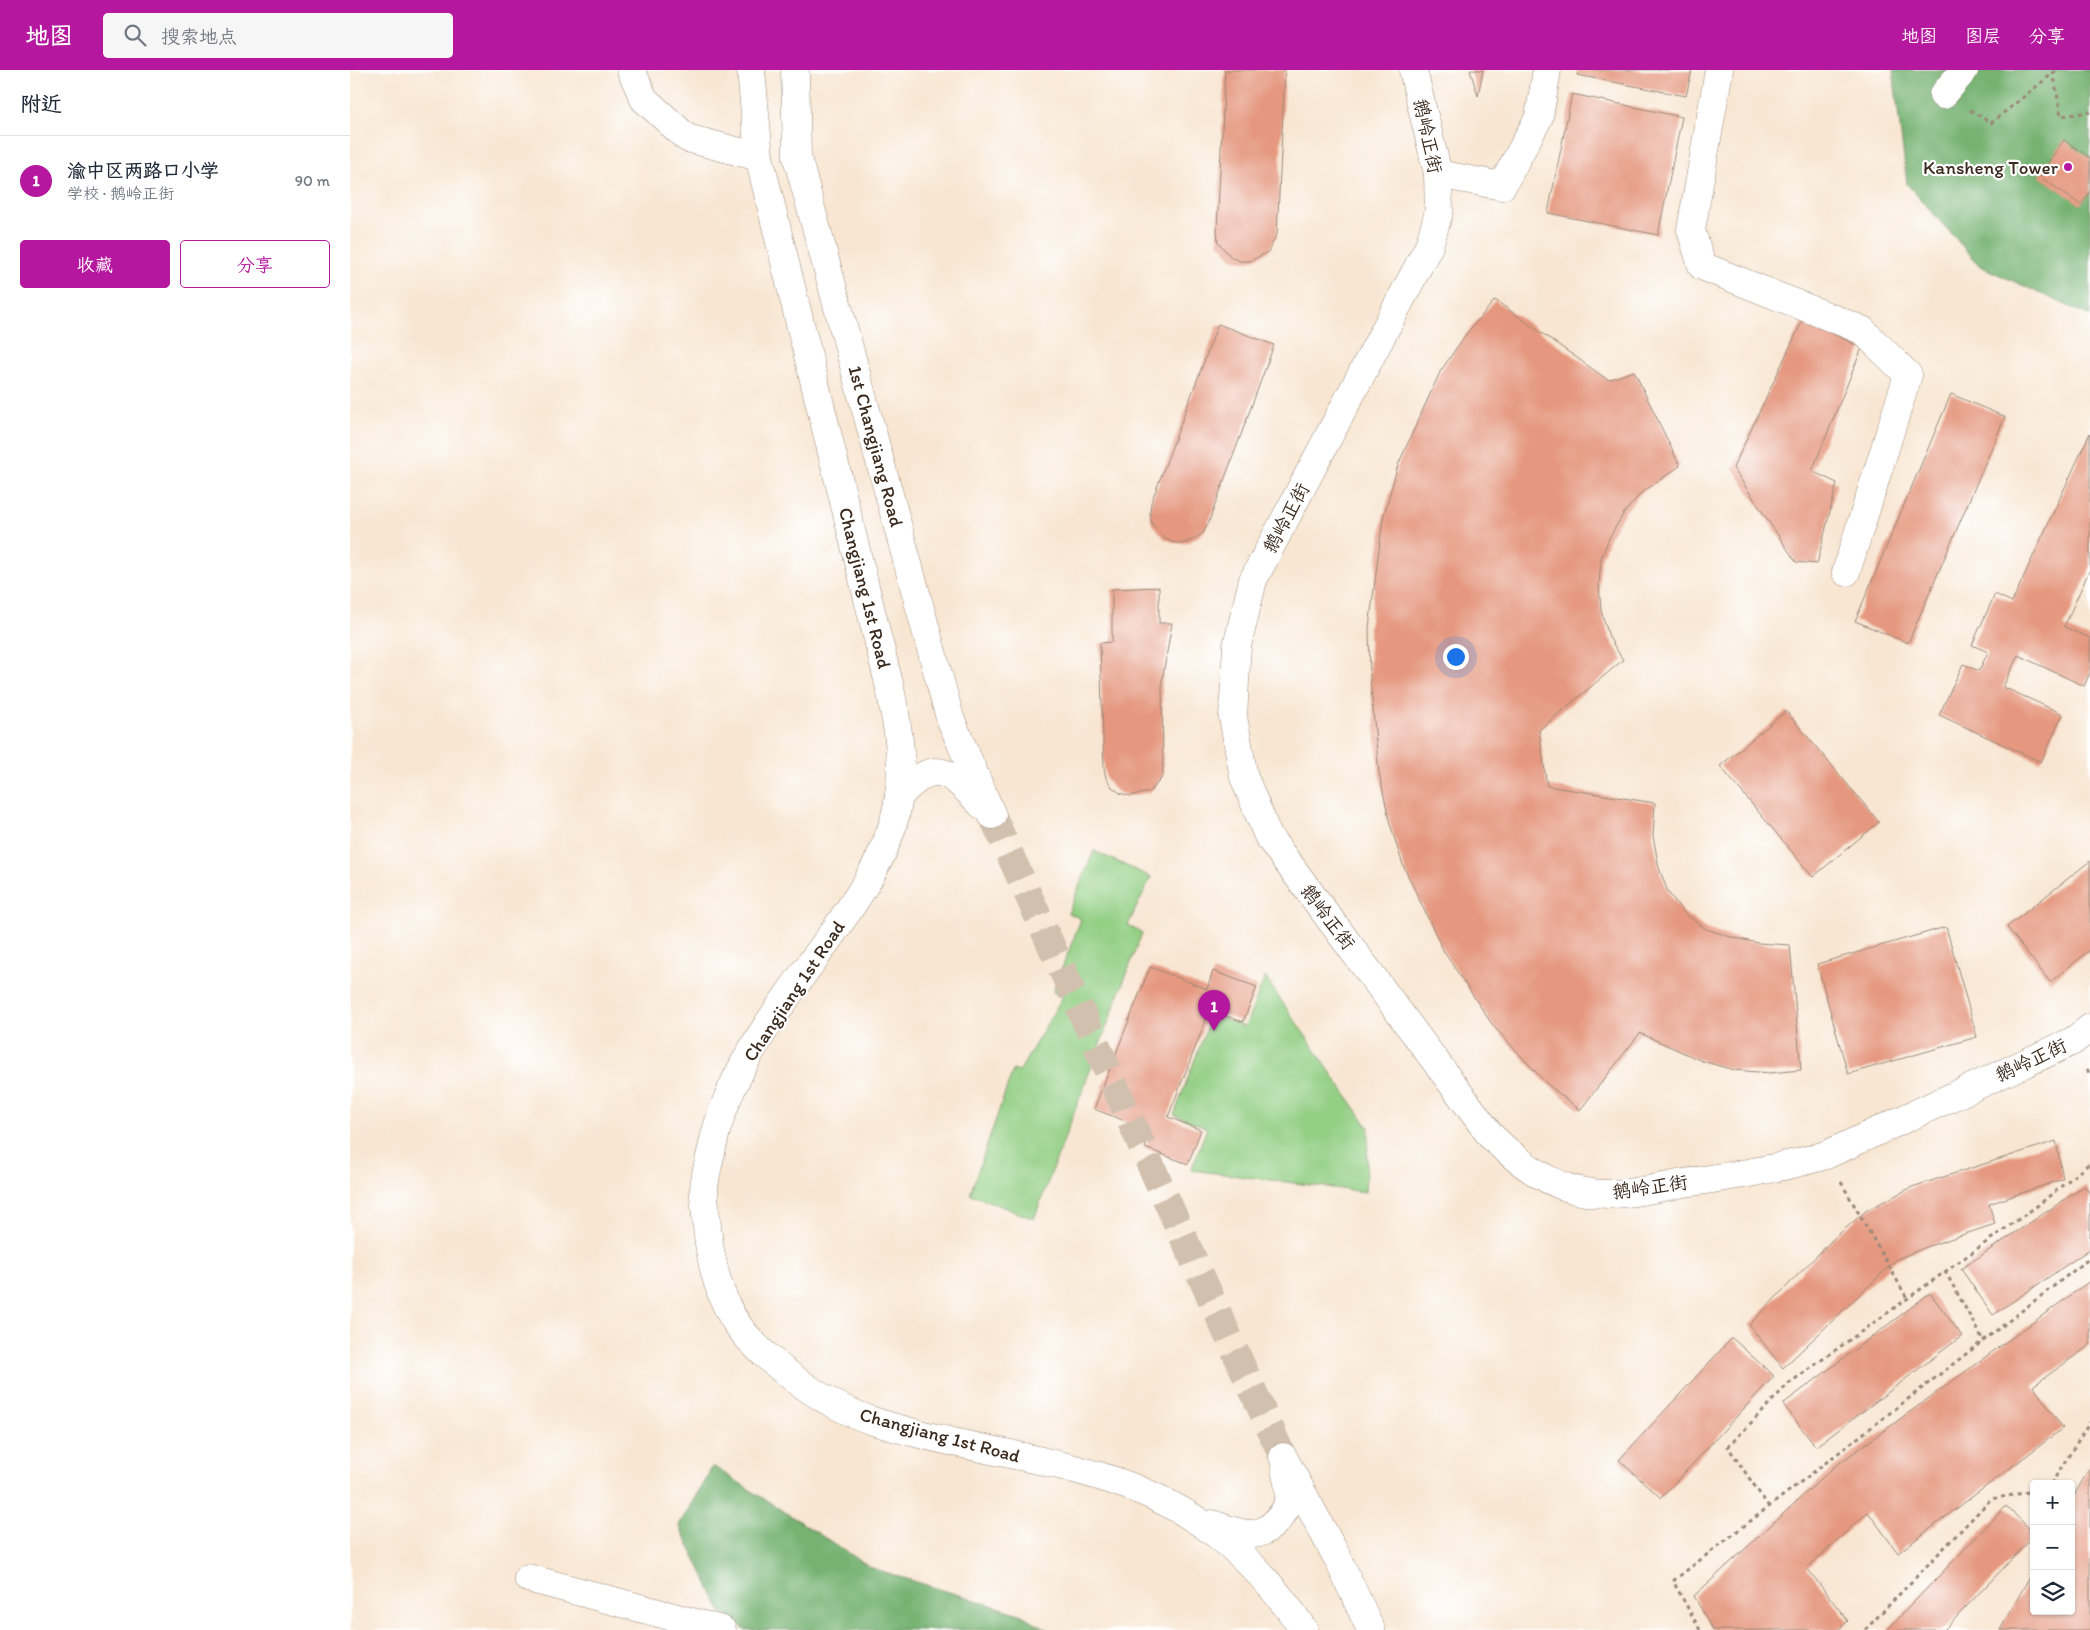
<!DOCTYPE html>
<html lang="zh">
<meta charset="utf-8">
<style>
:root{--surface:#fff;--page:#f6f6f7;--text:#1f2937;--muted:#747a83;--line:#e0e1e3;--accent:#b5179e}
body{margin:0;font-family:Itim,"LXGW WenKai TC",sans-serif;background:var(--page);color:var(--text)}
.controls{position:absolute;right:15px;bottom:15px;display:grid;overflow:hidden;border-radius:5px;box-shadow:0 1px 4px #0004}
.controls button{width:45px;height:45px;display:grid;place-items:center;padding:0;border:0;border-bottom:1px solid var(--line);background:var(--surface);color:var(--text);font:25px sans-serif}
.you{position:absolute;left:1105px;top:586px;width:18px;height:18px;margin:-12px;border:4px solid #fff;border-radius:50%;background:#1a73e8;box-shadow:0 0 0 8px #1a73e833}
.badge{display:grid;place-items:center;width:32px;height:32px;border-radius:50%;background:var(--accent);color:#fff;font-size:16px;font-weight:700}
.pin{position:absolute;translate:-50% -41px;filter:drop-shadow(0 1px 2px #0008)}
.pin::after{content:'';position:absolute;top:26px;width:18px;height:15px;background:inherit;clip-path:polygon(0 0,100% 0,50% 100%)}
.list{margin:0;padding:0;list-style:none}
h2{display:flex;justify-content:space-between;align-items:center;height:65px;margin:0;padding:0 20px;font-size:21px}
h2 small{font-size:16px;font-weight:400;color:var(--muted)}
.list li{display:grid;grid-template-columns:32px 1fr auto;gap:15px;align-items:center;box-sizing:border-box;height:90px;padding:0 20px;border-top:1px solid var(--line)}
.list b{display:block;font-size:19px;white-space:nowrap}
.list p{margin:0;font-size:16px;white-space:nowrap;color:var(--muted)}
.list em{font-size:16px;font-style:normal;color:var(--muted)}
.actions{display:flex;gap:10px;padding:15px 20px}
.actions a{flex:1;padding:11px 0;border:1px solid var(--accent);border-radius:5px;text-align:center;font-size:18px;color:var(--accent)}
.actions .main{background:var(--accent);color:#fff}
.icon{flex:none;width:28px;height:28px;fill:none;stroke:currentColor;stroke-width:2;stroke-linecap:round;stroke-linejoin:round}
.map{position:relative;flex:none;width:1740px;height:1560px;overflow:hidden}
header{display:flex;align-items:center;gap:30px;box-sizing:border-box;height:70px;padding:0 25px;background:var(--accent);color:#fff}
header strong{font-size:24px}
nav{display:flex;gap:28px;margin-inline-start:auto;font-size:18px}
.search{width:350px;height:45px;background:var(--page);display:flex;align-items:center;gap:12px;box-sizing:border-box;padding:0 18px;border-radius:5px;color:var(--muted);font-size:19px}
main{display:flex}
aside{flex:1;background:var(--surface)}
.map>svg:first-child{display:block}
</style>
<header>
<strong>地图</strong>
<div class="search"><svg class="icon" aria-label="search" viewBox="0 0 24 24"><circle cx="10" cy="10" r="6"/><path d="M15 15l6 6"/></svg>搜索地点</div>
<nav><a>地图</a><a>图层</a><a>分享</a></nav>
</header>
<main>
<aside>
<h2>附近<small></small></h2>
<ul class="list">
<li><span class="badge">1</span><div><b>渝中区两路口小学</b><p>学校 · 鹅岭正街</p></div><em>90 m</em></li>
</ul>
<div class="actions"><a class="main">收藏</a><a>分享</a></div>
</aside>
<div class="map">
<svg width="1740" height="1560" viewBox="0 0 1740 1560">
<rect width="100%" height="100%" fill="#fff"/>
<filter id="ink" filterUnits="userSpaceOnUse"><feTurbulence type="fractalNoise" baseFrequency=".02" numOctaves="2"/><feDisplacementMap in="SourceGraphic" scale="10" xChannelSelector="R" yChannelSelector="G"/><feConvolveMatrix kernelMatrix="1 2 1 2 8 2 1 2 1" color-interpolation-filters="sRGB"/></filter>
<filter id="wash" filterUnits="userSpaceOnUse"><feTurbulence type="fractalNoise" baseFrequency=".0096" numOctaves="4" result="noise"/><feDisplacementMap in="SourceGraphic" scale="20" xChannelSelector="R" yChannelSelector="G"/><feGaussianBlur stdDeviation="1.12" result="paint"/><feColorMatrix in="noise" values="0 0 0 0 0 0 0 0 0 0 0 0 0 0 0 0 0 1.4 0 .05"/><feComposite in="paint" operator="in"/></filter>
<g filter="url(#wash)">
<rect width="100%" height="100%" fill="#f8e6d2"/>
<g fill="#93cf84" stroke="#677c51">
<polygon points="744,781 801,807 778,855 792,863 684,1149 620,1124 663,1000 669,1002 713,926 703,922 731,849 718,843"/>
<polygon points="915,907 1019,1058 1015,1122 841,1100 857,1058 824,1045 862,944 895,957"/>
</g>
<g fill="#76b272" stroke="#586e48">
<polygon points="1543,0 1740,0 1740,246 1630,196 1557,114"/>
<polygon points="363,1396 522,1498 670,1544 699,1560 396,1560 371,1541 329,1455"/>
</g>
<g id="blocks">
<g fill="#e5987f">
<polygon points="875,0 935,0 927,164 918,182 900,191 890,191 881,187 868,172 867,161"/>
<polygon points="1120,0 1133,0 1128,26"/>
<polygon points="1228,0 1342,0 1336,26 1227,5"/>
<polygon points="1222,24 1332,47 1308,165 1198,143"/>
<polygon points="1714,70 1740,88 1740,122 1731,135 1689,106"/>
<polygon points="1145,230 1258,310 1284,301 1330,396 1291,423 1274,443 1259,468 1251,489 1249,515 1251,540 1259,567 1273,590 1189,660 1197,716 1305,733 1303,766 1309,798 1318,822 1334,843 1356,859 1381,867 1408,873 1440,875 1451,1000 1420,1003 1384,1000 1352,991 1290,963 1230,1040 1197,1014 1144,957 1094,882 1053,795 1040,754 1029,703 1020,609 1019,558 1033,448 1048,395 1090,302 1116,264"/>
<polygon points="1453,249 1512,278 1462,401 1487,413 1467,494 1446,492 1383,398"/>
<polygon points="868,254 924,275 858,454 853,463 844,469 835,473 825,473 815,469 802,454 800,444 801,433"/>
<polygon points="1601,324 1655,347 1558,573 1505,551"/>
<polygon points="1740,363 1740,499 1714,557 1740,568 1740,603 1734,616 1668,585 1653,617 1713,644 1691,692 1589,645 1613,594 1629,601 1638,582 1622,575 1645,524 1662,532"/>
<polygon points="809,517 809,553 822,553 812,611 813,706 800,722 780,726 770,723 762,717 756,708 754,698 750,573 762,572 762,519"/>
<polygon points="1436,641 1529,752 1463,807 1370,696"/>
<polygon points="1740,791 1740,880 1700,912 1657,857"/>
<polygon points="1596,857 1627,967 1498,1004 1467,894"/>
<polygon points="800,897 857,919 863,901 907,917 893,952 860,940 818,1047 851,1060 838,1094 795,1078 801,1061 744,1039"/>
<polygon points="1706,1071 1713,1109 1639,1134 1645,1154 1579,1176 1547,1189 1433,1298 1399,1255 1483,1169 1517,1140 1562,1117"/>
<polygon points="1735,1116 1740,1124 1740,1179 1643,1245 1611,1199"/>
<polygon points="1740,1211 1740,1275 1683,1316 1713,1358 1548,1483 1518,1442 1457,1498 1498,1551 1488,1560 1363,1560 1344,1526 1484,1397"/>
<polygon points="1580,1223 1612,1266 1466,1377 1433,1334"/>
<polygon points="1382,1268 1424,1306 1311,1428 1269,1390"/>
<polygon points="1740,1397 1740,1560 1650,1560 1684,1499 1684,1541 1721,1541 1721,1431"/>
<polygon points="1656,1436 1684,1463 1684,1466 1594,1560 1537,1560"/>
</g>
</g>
</g>
<g filter="url(#ink)">
<use href="#blocks" fill-opacity="0" stroke="#9a8878" stroke-width="1"/>
<g fill="none" stroke-linecap="round" stroke-linejoin="round">
<polyline stroke="#d2c0ae" stroke-width="28" stroke-dasharray="28 14" stroke-linecap="butt" points="642,745 933,1387"/>
<defs>
<g id="minor">
<polyline points="281,0 294,29 337,68 409,87"/>
<path d="M1063 0 1088 104 1089 142 1079 176 903 510 887 576 883 647 894 707 918 766 1141 1066C1167 1091 1198 1116 1235 1122 1268 1128 1301 1119 1334 1113 1382 1106 1429 1099 1476 1085L1723 971 1740 958"/>
<polyline points="1369,0 1341,160 1352,196 1512,260 1558,305 1496,502"/>
<polyline points="1593,25 1614,0"/>
<polyline points="1088,104 1152,116 1189,47 1197,0"/>
<polyline points="178,1508 372,1560"/>
</g>
<g id="major">
<path d="M401 0 409 87 540 618C547 653 554 689 549 726 542 780 508 828 477 871 431 935 378 1000 362 1078 359 1093 353 1110 354 1125 357 1162 360 1198 375 1232 384 1255 402 1274 421 1290 451 1316 488 1340 526 1352 611 1379 701 1386 784 1418 858 1447 910 1495 954 1560"/>
<polyline points="445,0 447,87 600,648 642,745"/>
<path d="M549 726C587 685 599 702 632 735"/>
<polyline points="933,1387 988,1489 1021,1560"/>
<path d="M862 1454C874 1458 888 1464 900 1464 917 1465 936 1445 939 1429 941 1420 936 1407 935 1398"/>
</g>
</defs>
<use href="#minor" stroke="#9a8878" stroke-width="29"/>
<use href="#major" stroke="#9a8878" stroke-width="29"/>
<g stroke="#9a8878" stroke-width="3" stroke-dasharray="4 4" stroke-linecap="butt">
<polyline points="1703,1 1711,46 1740,42"/>
<polyline points="1620,40 1641,53 1707,0"/>
<polyline points="1737,999 1740,1005"/>
<polyline points="1491,1112 1557,1228"/>
<polyline points="1595,1201 1634,1272"/>
<polyline points="1701,1414 1740,1352"/>
<polyline points="1419,1437 1378,1377 1438,1314 1687,1136 1740,1093"/>
<polyline points="1350,1560 1323,1511 1740,1188"/>
<polyline points="1515,1560 1641,1429 1684,1421"/>
</g>
<use href="#minor" stroke="#fff" stroke-width="28"/>
<use href="#major" stroke="#fff" stroke-width="28"/>
</g>
</g>
<circle fill="#b5179e" stroke="#fff" stroke-width="2" cx="1718" cy="97" r="5"/>
<g text-anchor="middle" dominant-baseline="central" stroke-width="4.5" stroke-linejoin="round" paint-order="stroke">
<g font-size="19" fill="#3b2a1e" stroke="#fff">
<text transform="translate(1078 66) rotate(78)">鹅岭正街</text>
<text transform="translate(526 376) rotate(75)">1st Changjiang Road</text>
<text transform="translate(936 448) rotate(-62)">鹅岭正街</text>
<text transform="translate(515 518) rotate(76)">Changjiang 1st Road</text>
<text transform="translate(978 847) rotate(53)">鹅岭正街</text>
<text transform="translate(444 921) rotate(-56)">Changjiang 1st Road</text>
<text transform="translate(1681 990) rotate(-25)">鹅岭正街</text>
<text transform="translate(1300 1117) rotate(-8)">鹅岭正街</text>
<text transform="translate(590 1365) rotate(15)">Changjiang 1st Road</text>
</g>
<g font-size="19" fill="#3b2a1e" stroke="#fff" text-anchor="end">
<text x="1708" y="97">Kansheng Tower</text>
</g>
</g>
</svg>
<div class="controls">
<button>+</button>
<button>−</button>
<button><svg class="icon" aria-label="layers" viewBox="0 0 24 24"><path d="M12 4l9 5-9 5-9-5zM3 14l9 5 9-5"/></svg></button>
</div>
<div class="you"></div>
<div class="pin badge" style="left:864px;top:961px">1</div>
</div>
</main>
